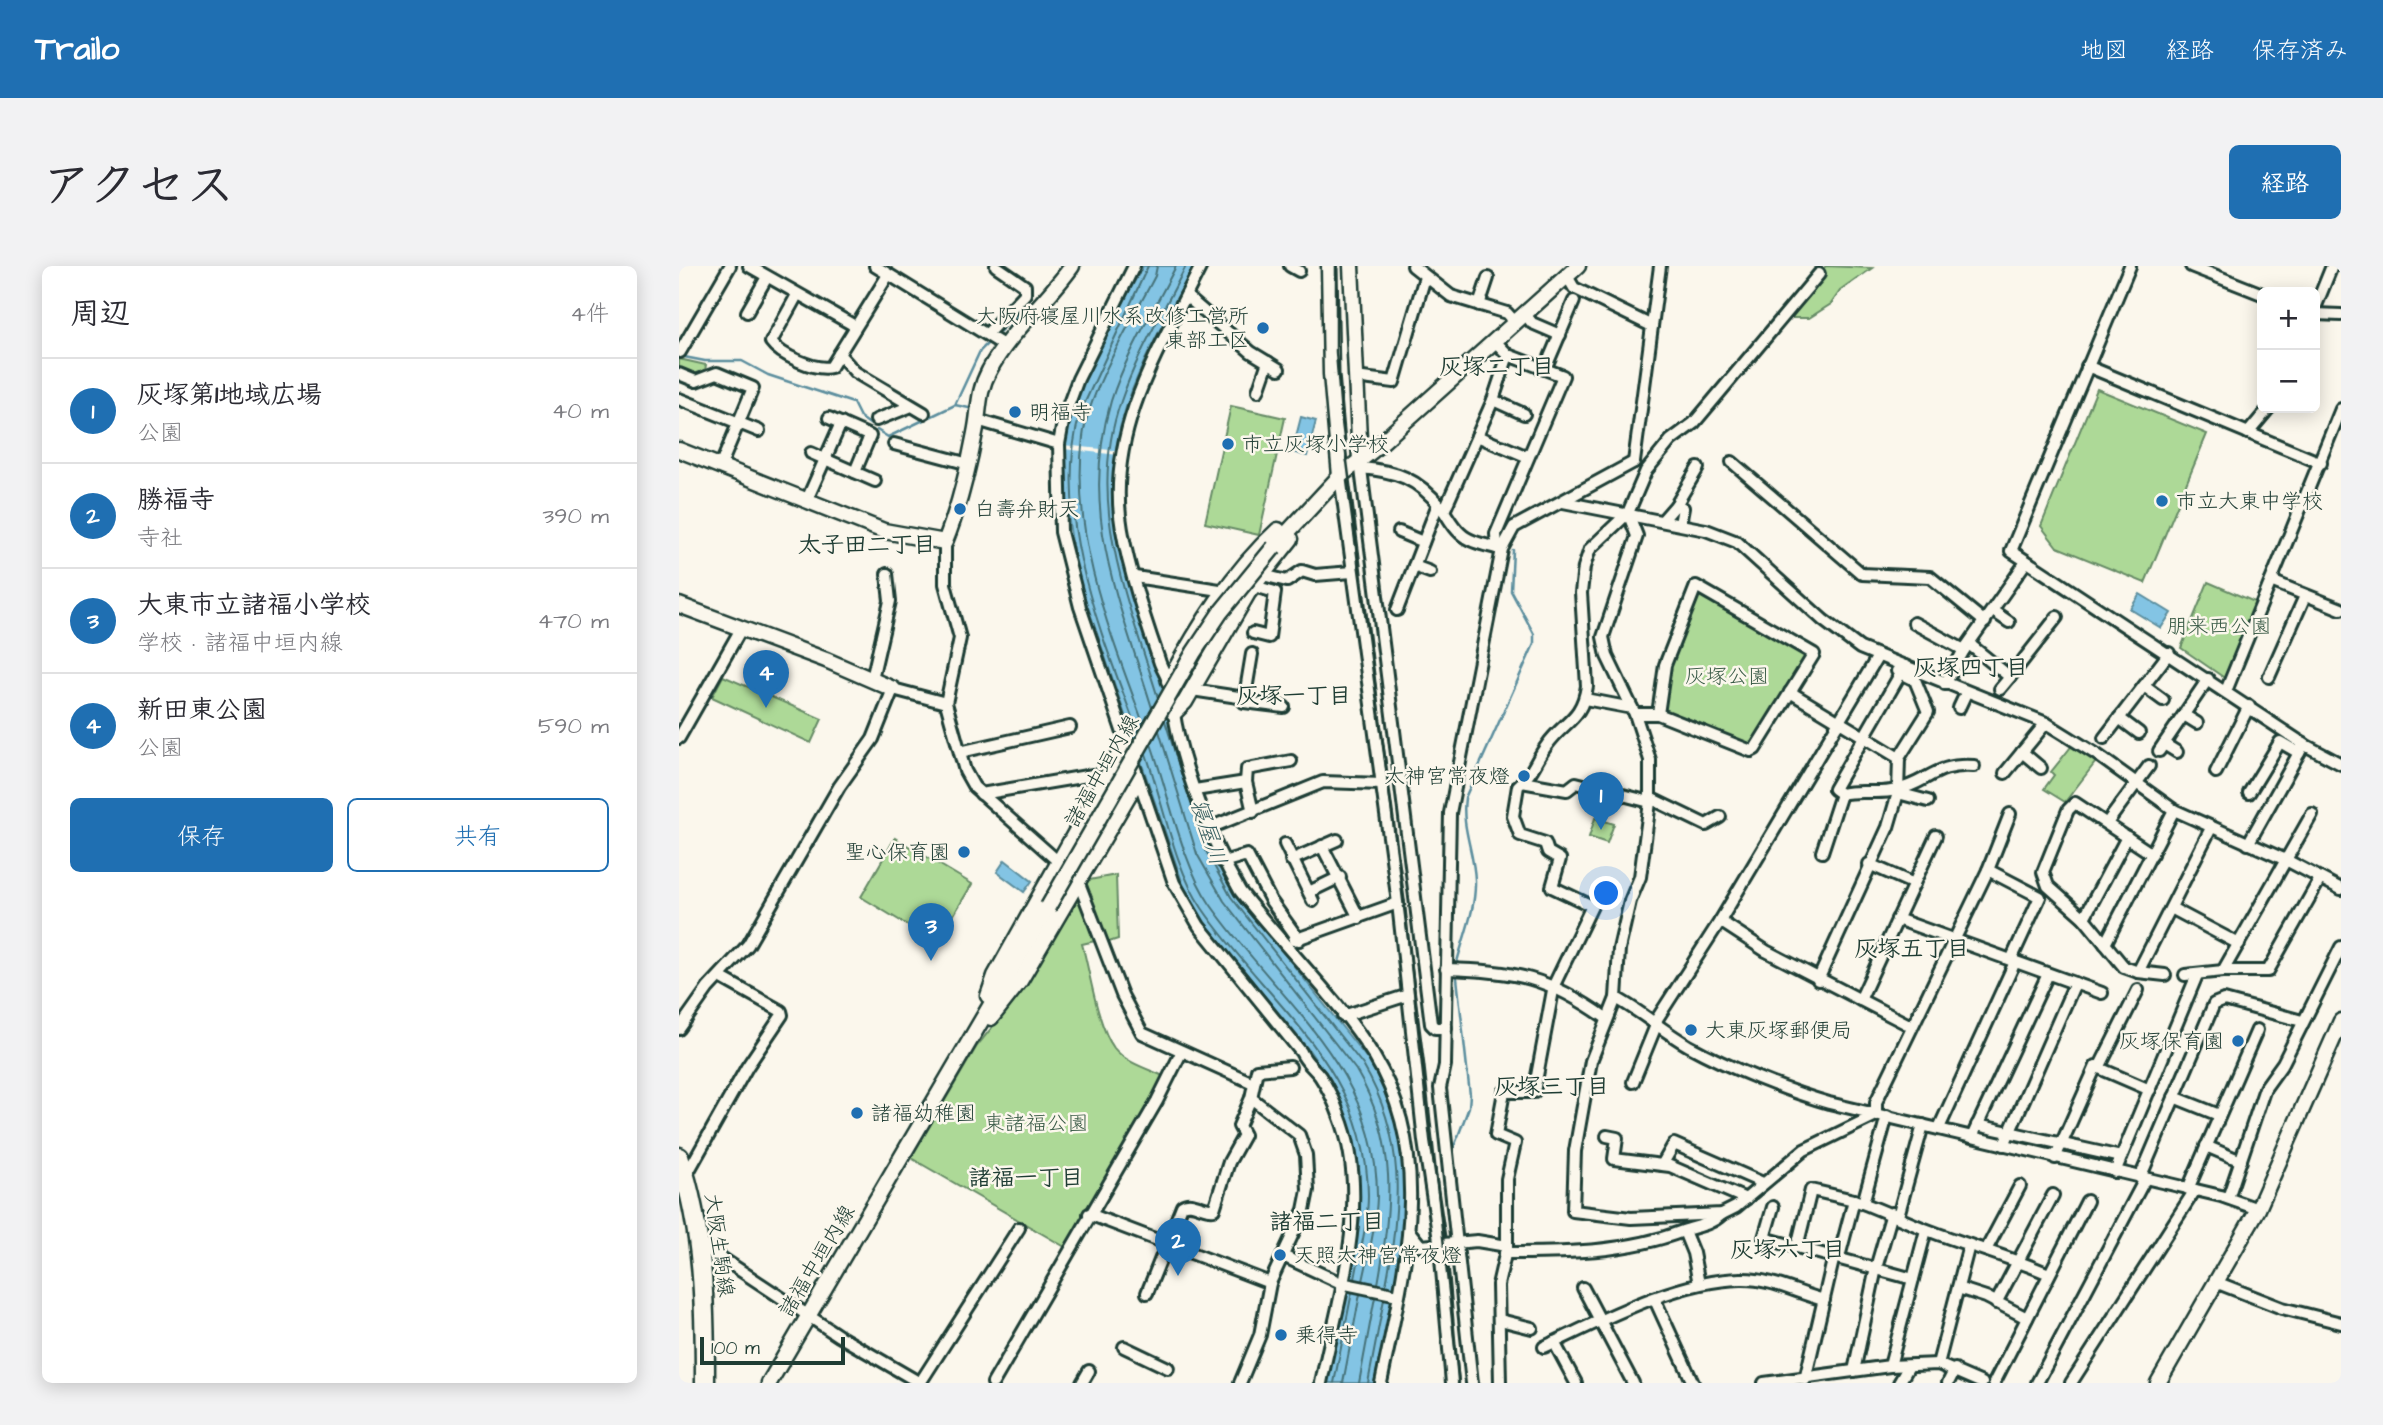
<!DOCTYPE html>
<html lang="ja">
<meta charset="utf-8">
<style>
:root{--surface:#fff;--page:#f2f2f3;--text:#2b2b33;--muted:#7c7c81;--line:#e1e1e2;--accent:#1f6fb2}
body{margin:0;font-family:"Architects Daughter","Klee One",sans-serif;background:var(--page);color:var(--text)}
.controls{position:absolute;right:21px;top:21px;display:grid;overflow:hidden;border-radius:10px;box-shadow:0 4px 18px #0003}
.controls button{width:63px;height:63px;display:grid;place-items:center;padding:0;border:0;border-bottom:2px solid var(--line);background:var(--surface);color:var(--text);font:35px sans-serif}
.scale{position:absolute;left:21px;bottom:18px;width:145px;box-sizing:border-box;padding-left:7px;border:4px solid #1f3d34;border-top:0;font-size:19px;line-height:24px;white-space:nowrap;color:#1f3d34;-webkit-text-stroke:5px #fbf7ec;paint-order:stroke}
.you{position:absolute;left:928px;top:628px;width:24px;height:24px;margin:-18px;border:5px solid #fff;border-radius:50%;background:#1a73e8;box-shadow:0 0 0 10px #1a73e833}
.badge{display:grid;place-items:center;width:46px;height:46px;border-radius:50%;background:var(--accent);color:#fff;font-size:23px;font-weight:700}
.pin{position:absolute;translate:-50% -58px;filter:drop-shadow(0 2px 4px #0008)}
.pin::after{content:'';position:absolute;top:37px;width:24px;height:21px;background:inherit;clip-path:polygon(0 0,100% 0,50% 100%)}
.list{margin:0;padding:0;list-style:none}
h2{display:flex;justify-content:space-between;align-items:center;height:91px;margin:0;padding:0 28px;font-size:30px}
h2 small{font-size:23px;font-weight:400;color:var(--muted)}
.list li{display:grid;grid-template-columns:46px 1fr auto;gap:21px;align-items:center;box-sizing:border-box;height:105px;padding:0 28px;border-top:2px solid var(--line)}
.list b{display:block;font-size:26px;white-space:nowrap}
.list p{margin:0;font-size:23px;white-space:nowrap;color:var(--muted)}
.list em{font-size:23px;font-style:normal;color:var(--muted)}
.actions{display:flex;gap:14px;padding:21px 28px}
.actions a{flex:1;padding:16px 0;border:2px solid var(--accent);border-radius:10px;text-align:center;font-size:24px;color:var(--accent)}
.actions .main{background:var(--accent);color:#fff}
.map{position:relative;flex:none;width:1662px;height:1117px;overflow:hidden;border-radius:10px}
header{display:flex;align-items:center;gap:42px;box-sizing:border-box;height:98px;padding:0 35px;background:var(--accent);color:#fff}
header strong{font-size:33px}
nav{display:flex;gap:38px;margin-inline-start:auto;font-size:24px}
.intro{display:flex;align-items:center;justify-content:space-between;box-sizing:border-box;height:168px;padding:0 42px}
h1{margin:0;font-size:49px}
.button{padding:18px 32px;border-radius:10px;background:var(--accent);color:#fff;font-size:24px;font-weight:700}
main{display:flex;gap:42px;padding:0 42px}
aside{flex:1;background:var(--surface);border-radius:10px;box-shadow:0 4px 18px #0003}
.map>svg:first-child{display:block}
</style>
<header>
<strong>Trailo</strong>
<nav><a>地図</a><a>経路</a><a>保存済み</a></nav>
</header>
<div class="intro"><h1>アクセス</h1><a class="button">経路</a></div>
<main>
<aside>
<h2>周辺<small>4件</small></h2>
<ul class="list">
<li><span class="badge">1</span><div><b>灰塚第1地域広場</b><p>公園</p></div><em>40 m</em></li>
<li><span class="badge">2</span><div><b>勝福寺</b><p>寺社</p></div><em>390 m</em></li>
<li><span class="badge">3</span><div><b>大東市立諸福小学校</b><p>学校 · 諸福中垣内線</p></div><em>470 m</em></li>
<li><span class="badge">4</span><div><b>新田東公園</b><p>公園</p></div><em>590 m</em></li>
</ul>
<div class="actions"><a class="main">保存</a><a>共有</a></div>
</aside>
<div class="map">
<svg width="1662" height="1117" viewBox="0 0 1662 1117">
<rect width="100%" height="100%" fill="#fbf7ec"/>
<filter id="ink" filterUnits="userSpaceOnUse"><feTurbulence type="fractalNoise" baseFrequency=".0143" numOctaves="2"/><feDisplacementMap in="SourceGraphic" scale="14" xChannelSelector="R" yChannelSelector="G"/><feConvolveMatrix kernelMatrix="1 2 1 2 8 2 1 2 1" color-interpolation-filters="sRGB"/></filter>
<g filter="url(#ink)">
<g fill="#add997" stroke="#668b66" stroke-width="2">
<polygon points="1147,0 1193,2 1161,25 1152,38 1130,52 1107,52 1103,44 1136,3 1141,5"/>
<polygon points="0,93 27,99 25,110 19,112 0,104"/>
<polygon points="1418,123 1528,168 1466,317 1378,281 1362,260"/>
<polygon points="552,140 606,152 580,269 526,257"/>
<polygon points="1529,316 1578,337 1547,413 1502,382"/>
<polygon points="1019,324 1128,389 1072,482 982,447 989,400"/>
<polygon points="44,410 143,453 132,477 33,431"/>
<polygon points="1395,477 1419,493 1386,536 1365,523 1375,509 1372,506"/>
<polygon points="916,552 935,558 928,577 910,571"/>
<polygon points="216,572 293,618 258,677 182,631"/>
<polygon points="437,609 439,673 427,677 405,615"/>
<path d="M400 626 416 675 403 678C411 706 418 759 435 782 447 797 469 803 487 811L386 981 232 892 298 780 347 719Z"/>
</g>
<g fill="#83c4e4" stroke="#5b8e9e" stroke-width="2">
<path d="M464 0H515C486 56 449 114 438 177 432 210 436 246 439 279L533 583 558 628 690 795C752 901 718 1006 695 1117H648L681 952 680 899 659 827 630 784 517 646 507 627 399 312C391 265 381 214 388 167 396 115 439 47 464 0Z"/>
<polygon points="622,151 637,155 628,190 613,186"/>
<polygon points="1461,328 1492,347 1482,362 1451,343"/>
<polygon points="326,594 353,615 345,626 318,606"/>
</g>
<polygon fill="#fbf7ec" points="384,179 441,185 440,189 384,183"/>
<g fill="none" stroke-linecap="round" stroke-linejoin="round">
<g stroke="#47737a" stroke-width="2">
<path d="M479 432C449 334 406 237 442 135 458 88 485 44 507 0"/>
<path d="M473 442C441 337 399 247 432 135 447 88 475 44 497 0"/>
<path d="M486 455 527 585 552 631 684 799C727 872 722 940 707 1019"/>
<path d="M464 457C431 367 391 269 404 171 409 126 455 51 476 10L478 0"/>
<path d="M480 465 518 588 545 635 677 804C719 875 713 941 699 1018"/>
<path d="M459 467C423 369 372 252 401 147L469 0"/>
<path d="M472 478C489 525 503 598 531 638 598 734 699 801 698 931 697 959 690 987 684 1015"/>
<path d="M467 488C484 536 495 601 523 642 589 739 688 800 689 929 689 957 681 985 676 1013"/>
<polyline points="655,1117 673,1026"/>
<polyline points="664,1117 681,1028"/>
<polyline points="680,1117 696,1031"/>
<polyline points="689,1117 705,1033"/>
</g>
<g stroke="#5b8e9e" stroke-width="2.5">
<polyline points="316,70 351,36"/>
<polyline points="0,90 26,95 63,95 89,109 174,137 181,151 192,159"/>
<polyline points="276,139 290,142"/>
<polyline points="198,164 209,171 276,139 301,85 311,75"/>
<path d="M778 696C785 669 797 643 796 614 795 586 782 561 786 532L855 378V368L832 325 834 284"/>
<polyline points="775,881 790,841 791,829 778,712"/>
</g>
<defs>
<g id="minor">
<polyline points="70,0 176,60"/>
<polyline points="196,0 326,80"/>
<path d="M455 0 399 113 385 151 380 178 382 266 401 341 495 617 520 660 622 786C627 797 634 801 641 810 649 822 655 835 660 849 694 933 659 1032 642 1117"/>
<polyline points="611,0 620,5"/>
<polyline points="734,0 772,30 828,47 836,56"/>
<polyline points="1451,0 1332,285 1626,479 1662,498"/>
<polyline points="1512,0 1583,28"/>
<polyline points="888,10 895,22 973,60"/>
<path d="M118 29 92 76C101 89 136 105 152 101L209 9"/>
<polyline points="507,30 572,86 600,103"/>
<polyline points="800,39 809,12"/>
<polyline points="1636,42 1653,0"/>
<polyline points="68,46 88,11"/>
<polyline points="846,48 853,57 881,69"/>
<polyline points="1636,48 1662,49"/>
<polyline points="308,68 346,28 346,20 317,0"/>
<polyline points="816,75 829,89 884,110 817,268 818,282"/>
<polyline points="1,86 51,0"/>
<polyline points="160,88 176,106 245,147"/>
<polyline points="1408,100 1642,197"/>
<polyline points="866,103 895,35"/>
<polyline points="0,108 17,115 38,107 74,122 41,201"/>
<polyline points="676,111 715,116 746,11"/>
<polyline points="579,125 589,96"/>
<polyline points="0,133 80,165"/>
<polyline points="814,134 845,148"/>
<polyline points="150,152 191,170 176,206"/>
<polyline points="197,154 230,141"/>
<polyline points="298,154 380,178"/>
<polyline points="1569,167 1590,142"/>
<polyline points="798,170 819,179"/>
<polyline points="215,178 290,198"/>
<polyline points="823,180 849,191"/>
<polyline points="132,187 196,215"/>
<polyline points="681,195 752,758 756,762 767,762"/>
<polyline points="955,196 981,0"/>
<polyline points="1053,196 1183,308 1251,311 1306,356"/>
<path d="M682 202C717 205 738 212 762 241 768 249 773 260 781 267 791 277 808 279 821 283"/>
<polyline points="661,210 719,637 745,875 761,981 773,1117"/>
<polyline points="127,236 162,157"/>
<polyline points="884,236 1027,264 1058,276 1144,354 1181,382 1367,457 1417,488 1495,544 1607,594 1662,623"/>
<polyline points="997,239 1019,202"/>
<polyline points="765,245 814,134 829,89"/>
<polyline points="949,247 958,270 924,371 928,390 956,448 971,494 971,536 961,611 951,635 940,683 937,732 912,795 896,885 894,945 952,952 1043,948 1057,941 1125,884 1197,849"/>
<polyline points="983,255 997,239 1004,242 1001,258"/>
<polyline points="720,266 744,276"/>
<polyline points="266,276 266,318 281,372 267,437 286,505 295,521 383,599"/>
<polyline points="735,300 751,306"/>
<polyline points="584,309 608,315 623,305 636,309 673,306"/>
<polyline points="456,311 547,325"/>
<polyline points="1592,315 1662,343"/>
<polyline points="718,344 759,238"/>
<polyline points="1314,345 1330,356"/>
<polyline points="1235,357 1285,384"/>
<polyline points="574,367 590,371 596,326 575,320"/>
<polyline points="1290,378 1331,411 1321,423"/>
<polyline points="573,388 565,436 605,441"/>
<polyline points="1218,405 1236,414 1249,446 1220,492"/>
<polyline points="1331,411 1378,351"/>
<polyline points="1590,411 1626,330"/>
<polyline points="193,413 211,335 208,308"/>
<path d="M490 418C488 409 482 402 480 394 465 351 446 294 441 250 431 158 483 79 522 0"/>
<polyline points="1266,418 1285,384 1347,296"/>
<polyline points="1465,420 1484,434"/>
<polyline points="513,424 566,432"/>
<polyline points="1547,425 1662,143"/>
<polyline points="1111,426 1220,492 1219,527 1209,561 1139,714"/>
<polyline points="906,433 953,442"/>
<path d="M494 441C502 500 531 573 561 625 603 679 660 733 695 790 758 894 724 1008 702 1117"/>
<polyline points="1280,442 1287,427"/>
<polyline points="956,448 979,448 1072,485 1076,483 1135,388 1017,320 986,399 979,448"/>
<polyline points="1505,449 1518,457"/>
<polyline points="1440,452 1460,467"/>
<polyline points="0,472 62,363"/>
<polyline points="1425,472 1490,387"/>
<polyline points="1485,478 1498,486"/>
<polyline points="1480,485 1529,413"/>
<polyline points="281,486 391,461"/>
<polyline points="1343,486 1362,502"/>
<polyline points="1537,506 1570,440"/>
<polyline points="1326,507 1367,457"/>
<polyline points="843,516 888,524 897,517 971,536"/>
<polyline points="516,524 567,516"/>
<polyline points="1219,527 1249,535"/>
<polyline points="1570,527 1601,476 1620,487"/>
<polyline points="302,528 414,509"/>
<path d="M1162 528C1180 523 1199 529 1217 524 1249 517 1256 497 1295 500"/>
<polyline points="971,532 1027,559 1041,551"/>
<polyline points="574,546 567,516 568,503 612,495"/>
<polyline points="1428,557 1470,500"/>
<polyline points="530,562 644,516 703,518"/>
<polyline points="606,578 634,635"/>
<polyline points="1569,578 1625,478"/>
<polyline points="643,580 680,652"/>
<polyline points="1143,586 1162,528 1155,523 1226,400"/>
<polyline points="1473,588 1396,537 1389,544 1364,606 1369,620 1405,652 1445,701 1459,706 1486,709"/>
<polyline points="612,594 658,574"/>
<polyline points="544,596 568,589 592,635 620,674"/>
<polyline points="1190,598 1235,618"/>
<polyline points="1309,604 1361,631 1332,694"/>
<polyline points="398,612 443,729 463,767 574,817"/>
<polyline points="630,626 661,611"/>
<polyline points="1492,642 1560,678"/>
<polyline points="1405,652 1448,571"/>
<polyline points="1218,653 1423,727"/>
<polyline points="1041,655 1087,685 1232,760"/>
<polyline points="615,674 719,637"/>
<polyline points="1426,678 1495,544"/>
<path d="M767 703C837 705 869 711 927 752"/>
<polyline points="1544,705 1589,705 1641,613"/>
<polyline points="1459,706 1532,562"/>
<polyline points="1506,709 1544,705 1633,548"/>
<path d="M937 732C963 746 984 765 1010 780 1050 802 1106 824 1150 837L1542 930 1579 943"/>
<polyline points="1181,734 1257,570"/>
<polyline points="664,750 729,729"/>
<polyline points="976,756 1041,655 1199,390"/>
<polyline points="0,763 29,722 69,679 160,521 194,473 214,423 267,437"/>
<polyline points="1420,802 1471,824"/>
<polyline points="954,816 978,757"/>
<polyline points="1495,831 1540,849"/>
<polyline points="1197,849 1197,836 1309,604 1331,548"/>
<polyline points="1298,859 1442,891"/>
<polyline points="1260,862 1336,696"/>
<polyline points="928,870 938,872 935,893 991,900 1067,933"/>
<polyline points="1293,871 1369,708"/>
<polyline points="1325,879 1396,717"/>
<polyline points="1527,880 1562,895"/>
<polyline points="1376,892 1417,800 1420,802 1459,724"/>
<polyline points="983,899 995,878 1084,917"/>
<polyline points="1436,906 1518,709"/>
<polyline points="1461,912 1535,738 1545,734 1623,755"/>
<polyline points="0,922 68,801 103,749 102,745 41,711"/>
<polyline points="1509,923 1578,764"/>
<polyline points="1549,932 1586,822 1604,797 1662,681"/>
<polyline points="1184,937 1208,850"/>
<polyline points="1094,941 1085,972 1234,1013"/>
<polyline points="410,948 591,1017"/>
<polyline points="1219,950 1244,859"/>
<polyline points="730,965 742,980 798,975 828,980"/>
<polyline points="1005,965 1014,987 1020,1018"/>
<polyline points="20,977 160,1070 241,1117 340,962"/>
<polyline points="1118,981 1132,924 1175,934"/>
<polyline points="1307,984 1341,920"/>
<path d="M826 987C886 987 946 987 1004 965 1018 960 1032 959 1043 948"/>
<polyline points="604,990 662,1017 719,1029"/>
<path d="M1160 991 1175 934C1201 943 1225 955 1251 965 1291 980 1331 991 1370 1008"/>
<polyline points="1539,1017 1603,1042 1662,1057"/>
<polyline points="904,1022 954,1117"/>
<polyline points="1279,1022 1307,1031 1348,1052"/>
<path d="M468 1027 503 940C513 933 524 945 535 943L550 896 565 869 560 860 572 832 578 804 611 801"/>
<polyline points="976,1034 1014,1117"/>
<polyline points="1317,1037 1374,929"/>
<polyline points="821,1054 853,1062"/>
<polyline points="875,1076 897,1117"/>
<polyline points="445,1081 489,1102"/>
<path d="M865 1081C923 1054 998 1014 1062 1013 1091 1012 1118 1027 1145 1034"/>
<polyline points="1259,1098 1290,979"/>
<polyline points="1211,1100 1247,964"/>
<polyline points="1175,1105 1197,1002 1213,947"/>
<polyline points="1126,1114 1155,990"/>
<polyline points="314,1117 478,835 502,787"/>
<polyline points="403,1117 410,1105"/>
<polyline points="561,1117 581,1069 591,1017 625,944 629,924 627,889 620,869 572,832"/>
<polyline points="793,1117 761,822 766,799 771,547 823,283 835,261 955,196"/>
<path d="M821 1117 819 1019 828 980V913L836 877 817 869 825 826H855L875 719 913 640 873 621 881 593 869 586 866 577 841 569 834 550 839 520C855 506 856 495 868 479 885 455 903 454 908 420L902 327 905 301 911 283 949 247 967 205 992 174 1015 157 1140 8"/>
<polyline points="1085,1117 1211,1100 1259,1098 1303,1117"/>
<polyline points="1220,1117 1230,1100"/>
<polyline points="1269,1117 1276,1103"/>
<polyline points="1315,1117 1408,935"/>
<polyline points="1358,1117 1466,913"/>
<polyline points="1392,1117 1516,924"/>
</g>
<g id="tertiary">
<polyline points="650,0 652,108 661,210"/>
<polyline points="672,0 681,195"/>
<path d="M0 184 205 265 266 276C280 241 289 204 296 167 301 144 298 127 310 105 330 66 368 36 393 0"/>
<polyline points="595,281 661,210 693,185 899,0"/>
<polyline points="0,339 147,394 214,423"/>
<path d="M490 415C519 361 553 306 599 264"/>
<polyline points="495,447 506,436 569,327 612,273"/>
<polyline points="309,730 316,710 447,476"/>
<polyline points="312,752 341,715 458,515"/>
<polyline points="90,1117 369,641"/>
<polyline points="1479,1117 1579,943 1662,755"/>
</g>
<path id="primary" d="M0 891C25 964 26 1041 26 1117"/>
</defs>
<use href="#minor" stroke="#1f3d34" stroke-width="16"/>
<use href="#tertiary" stroke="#1f3d34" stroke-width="19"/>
<use href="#primary" stroke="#1f3d34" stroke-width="23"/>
<use href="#minor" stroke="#fbf7ec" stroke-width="10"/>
<use href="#tertiary" stroke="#fbf7ec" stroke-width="14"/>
<use href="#primary" stroke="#fbf7ec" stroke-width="18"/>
<polyline stroke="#1f3d34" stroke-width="2.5" points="657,0 657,86 662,148 745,798 780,1117"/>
<defs>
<polyline id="tertiary-bridge" points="369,641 515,386 541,347 595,281"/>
</defs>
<use href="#tertiary-bridge" stroke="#1f3d34" stroke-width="19" stroke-linecap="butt"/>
<use href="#tertiary-bridge" stroke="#fbf7ec" stroke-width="14"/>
</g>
</g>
<g fill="#1f6fb2" stroke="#fbf7ec" stroke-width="2.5">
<circle cx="584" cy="62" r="7"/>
<circle cx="336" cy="146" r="7"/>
<circle cx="549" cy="178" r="7"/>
<circle cx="1483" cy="235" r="7"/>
<circle cx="281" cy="243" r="7"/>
<circle cx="845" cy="510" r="7"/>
<circle cx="285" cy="586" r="7"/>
<circle cx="1012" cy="764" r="7"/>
<circle cx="1559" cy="775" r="7"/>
<circle cx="178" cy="847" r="7"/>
<circle cx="601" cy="989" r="7"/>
<circle cx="602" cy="1069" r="7"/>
</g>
<g text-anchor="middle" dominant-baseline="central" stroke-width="5" stroke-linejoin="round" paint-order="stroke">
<g font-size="21" fill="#1f3d34" stroke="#fbf7ec" text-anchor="start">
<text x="570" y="50" text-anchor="end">大阪府寝屋川水系改修工営所<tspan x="570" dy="24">東部工区</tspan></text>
<text x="350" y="146">明福寺</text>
<text x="563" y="178">市立灰塚小学校</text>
<text x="1497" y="235">市立大東中学校</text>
<text x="295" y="243">白壽弁財天</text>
<text x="831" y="510" text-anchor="end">太神宮常夜燈</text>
<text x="271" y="586" text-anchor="end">聖心保育園</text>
<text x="1026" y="764">大東灰塚郵便局</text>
<text x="1545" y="775" text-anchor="end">灰塚保育園</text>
<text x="192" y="847">諸福幼稚園</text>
<text x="615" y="989">天照太神宮常夜燈</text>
<text x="616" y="1069">乗得寺</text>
</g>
<g font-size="21" fill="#3b5c48" stroke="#fbf7ec">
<text x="1540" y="360">朋来西公園</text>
<text x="1048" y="410">灰塚公園</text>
<text x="357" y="857">東諸福公園</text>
</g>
<g font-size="21" fill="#1f3d34" stroke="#fbf7ec">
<text transform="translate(423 505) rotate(-60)">諸福中垣内線</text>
<text transform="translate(40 979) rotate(82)">大阪生駒線</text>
<text transform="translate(138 995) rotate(-59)">諸福中垣内線</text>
</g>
<g font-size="23" font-weight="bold" fill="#1f3d34" stroke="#fbf7ec">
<text x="818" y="101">灰塚二丁目</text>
<text x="188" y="279">太子田二丁目</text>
<text x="1292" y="402">灰塚四丁目</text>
<text x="615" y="430">灰塚一丁目</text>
<text x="1233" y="683">灰塚五丁目</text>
<text x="873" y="821">灰塚三丁目</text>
<text x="347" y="912">諸福一丁目</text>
<text x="648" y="956">諸福二丁目</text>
<text x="1109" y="984">灰塚六丁目</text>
</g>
<g font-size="23" font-style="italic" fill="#385f60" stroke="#fbf7ec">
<text transform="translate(529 566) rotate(72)">寝屋川</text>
</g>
</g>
</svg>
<div class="controls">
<button>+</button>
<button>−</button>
</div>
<div class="scale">100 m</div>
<div class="you"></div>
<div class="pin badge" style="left:922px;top:564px">1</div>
<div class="pin badge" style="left:499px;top:1010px">2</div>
<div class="pin badge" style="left:252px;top:695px">3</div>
<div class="pin badge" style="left:87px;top:442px">4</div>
</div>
</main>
